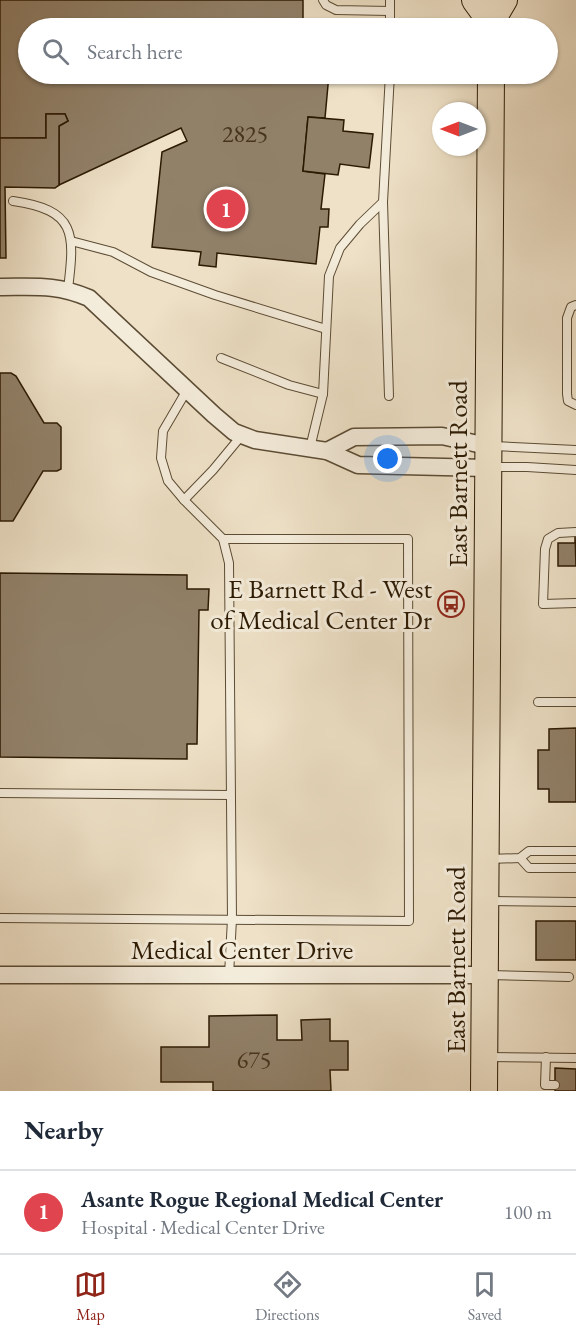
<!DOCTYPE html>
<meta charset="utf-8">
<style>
:root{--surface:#fff;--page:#f6f6f7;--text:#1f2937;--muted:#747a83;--line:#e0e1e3;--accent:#8f2418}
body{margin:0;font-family:"EB Garamond",serif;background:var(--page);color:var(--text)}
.compass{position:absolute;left:432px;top:102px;width:54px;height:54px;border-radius:50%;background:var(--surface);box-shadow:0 2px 4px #0004;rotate:270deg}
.you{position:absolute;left:388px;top:459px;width:21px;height:21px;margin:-15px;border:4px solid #fff;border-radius:50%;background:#1a73e8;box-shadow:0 0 0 9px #1a73e833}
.badge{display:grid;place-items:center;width:39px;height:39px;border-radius:50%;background:var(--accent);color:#fff;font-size:20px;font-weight:700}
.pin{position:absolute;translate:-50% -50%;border:3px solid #fff;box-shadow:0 2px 6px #0006}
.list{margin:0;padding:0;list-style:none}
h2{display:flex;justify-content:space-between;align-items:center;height:78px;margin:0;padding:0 24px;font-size:26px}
h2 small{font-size:20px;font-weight:400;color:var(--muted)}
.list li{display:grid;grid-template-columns:39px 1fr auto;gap:18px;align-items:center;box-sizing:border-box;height:84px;padding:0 24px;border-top:2px solid var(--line)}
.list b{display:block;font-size:22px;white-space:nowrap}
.list p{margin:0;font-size:20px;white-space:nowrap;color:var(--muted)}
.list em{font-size:20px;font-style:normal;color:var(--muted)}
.icon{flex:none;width:33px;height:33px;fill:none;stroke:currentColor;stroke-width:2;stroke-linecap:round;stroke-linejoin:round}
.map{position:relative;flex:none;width:576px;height:1091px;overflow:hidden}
.search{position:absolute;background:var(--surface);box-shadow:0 2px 4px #0004;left:18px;right:18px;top:18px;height:66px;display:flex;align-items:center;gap:15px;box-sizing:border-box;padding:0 21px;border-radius:33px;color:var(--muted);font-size:22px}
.sheet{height:162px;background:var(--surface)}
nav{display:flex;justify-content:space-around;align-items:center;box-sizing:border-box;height:84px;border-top:2px solid var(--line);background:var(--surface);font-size:16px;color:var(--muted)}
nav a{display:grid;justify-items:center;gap:3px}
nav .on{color:var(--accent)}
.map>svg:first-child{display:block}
</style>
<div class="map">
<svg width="576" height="1091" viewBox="0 0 576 1091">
<rect width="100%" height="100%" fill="#eee1c7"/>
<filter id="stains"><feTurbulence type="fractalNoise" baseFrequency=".00333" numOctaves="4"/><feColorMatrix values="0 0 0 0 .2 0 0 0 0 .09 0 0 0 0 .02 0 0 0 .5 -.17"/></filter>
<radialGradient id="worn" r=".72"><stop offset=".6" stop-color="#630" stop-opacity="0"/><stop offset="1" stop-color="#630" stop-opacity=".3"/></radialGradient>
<g fill="#918169" stroke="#2c1a03" stroke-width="1.5">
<polygon points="0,0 303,0 303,28 28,28 28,74 329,74 325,118 308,117 303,171 325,174 321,209 329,209 328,227 320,227 316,264 217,253 216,267 199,265 201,252 152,247 162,152 187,141 181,128 59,185 59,126 68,121 65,114 46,114 46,138 0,138"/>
<polygon points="46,114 65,114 68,121 59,126 59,185 55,188 5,187 6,258 0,258 0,138 46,138"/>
<polygon points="308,117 344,120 343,131 373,134 369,168 340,164 338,175 303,171"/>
<polygon points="0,373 11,373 16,376 44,423 57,423 61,427 61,469 57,471 43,471 13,521 0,521"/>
<polygon points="575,534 576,566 558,566 558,543 575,543"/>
<polygon points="0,573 187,575 187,589 209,589 208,610 199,610 197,744 187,744 187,759 0,757"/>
<polygon points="576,728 576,802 549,802 549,789 538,789 538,750 549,750 549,729"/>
<rect x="536" y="921" width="40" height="39"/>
<polygon points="277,1015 277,1040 302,1040 301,1020 330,1019 330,1041 348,1041 348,1070 330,1070 331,1091 213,1091 213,1082 161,1082 161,1047 209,1047 209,1016"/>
<polygon points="555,1068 576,1069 576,1091 555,1091"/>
</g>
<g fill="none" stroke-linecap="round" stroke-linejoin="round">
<defs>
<g id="lane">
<polyline points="323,0 326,5 336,10 390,11"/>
<polyline points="390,0 390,28"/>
<path d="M13 201C76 210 75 233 68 289"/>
<polyline points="383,202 389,396"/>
<polyline points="71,241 113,252 151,272 215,295 326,329"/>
<polyline points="576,305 571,307 567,318 567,394 568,401 576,405"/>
<polyline points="221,358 289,385 323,394"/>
<polyline points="187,390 163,431 161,458 168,481 184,500 223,539 229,563 232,919 229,975"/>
<polyline points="493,446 576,450"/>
<polyline points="310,448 323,394 329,276 340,248 360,224 383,202 390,74"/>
<polyline points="491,467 527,467 576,470"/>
<polyline points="184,500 213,470 242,435"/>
<polyline points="576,532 558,533 548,539 545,549 543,604 576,603"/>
<polyline points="538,702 576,702"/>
<polyline points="0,793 230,795"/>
<polyline points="520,858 529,868 576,868"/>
<polyline points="489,859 520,858 529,851 576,851"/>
<polyline points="488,901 576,902"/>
<polyline points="0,918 409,921 408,539 223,539"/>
<polyline points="487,975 569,977"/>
<polyline points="487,1057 576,1058"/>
<polyline points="546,1057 545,1085 555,1085"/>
</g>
<g id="street">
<path d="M0 287C35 287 56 284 89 298L214 415 234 432 255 440 327 451 358 465 487 468"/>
<polyline points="327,451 354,437 442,436 487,446"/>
<polyline points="0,975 484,975"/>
</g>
<g id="primary">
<polyline points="475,0 491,22"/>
<polyline points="491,28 491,22 504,0"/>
<polyline points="484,1091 491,74"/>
</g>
</defs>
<use href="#lane" stroke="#5c4c34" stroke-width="10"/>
<use href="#street" stroke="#5c4c34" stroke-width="19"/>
<use href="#primary" stroke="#2c1a03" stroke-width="28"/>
<use href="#lane" stroke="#f4ecdb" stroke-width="8"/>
<use href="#street" stroke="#f4ecdb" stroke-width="16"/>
<use href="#primary" stroke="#eee1c7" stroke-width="26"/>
</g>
<defs>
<symbol id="bus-ring" viewBox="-11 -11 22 22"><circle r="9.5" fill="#f4ecdb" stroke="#8f2418" stroke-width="1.5"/><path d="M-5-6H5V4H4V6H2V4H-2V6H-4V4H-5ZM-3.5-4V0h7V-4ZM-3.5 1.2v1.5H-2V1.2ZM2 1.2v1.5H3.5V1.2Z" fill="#8f2418"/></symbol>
</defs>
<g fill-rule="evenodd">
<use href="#bus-ring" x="436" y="589" width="30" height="30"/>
</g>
<g text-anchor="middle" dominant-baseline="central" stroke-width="6" stroke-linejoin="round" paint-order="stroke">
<g font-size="24" fill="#45341c">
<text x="245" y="133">2825</text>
<text x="254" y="1059">675</text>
</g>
<g font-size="27" fill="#2c1a03" stroke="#f4ecdb">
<text transform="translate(457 474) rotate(-90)">East Barnett Road</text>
<text x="242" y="949">Medical Center Drive</text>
<text transform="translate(455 960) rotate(-90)">East Barnett Road</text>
</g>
<g font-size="27" fill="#2c1a03" stroke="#f4ecdb" text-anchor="end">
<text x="432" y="588">E Barnett Rd - West<tspan x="432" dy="31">of Medical Center Dr</tspan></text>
</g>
</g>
<rect width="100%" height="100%" filter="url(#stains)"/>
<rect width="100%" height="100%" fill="url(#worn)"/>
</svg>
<svg class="compass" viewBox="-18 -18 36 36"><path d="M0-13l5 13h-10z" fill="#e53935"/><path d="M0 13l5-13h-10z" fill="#747a83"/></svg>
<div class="you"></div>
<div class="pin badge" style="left:226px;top:209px;background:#e0444e">1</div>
<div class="search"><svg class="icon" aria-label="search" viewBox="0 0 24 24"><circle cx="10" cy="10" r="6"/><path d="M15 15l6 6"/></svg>Search here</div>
</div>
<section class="sheet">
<h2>Nearby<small></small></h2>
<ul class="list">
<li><span class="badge" style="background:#e0444e">1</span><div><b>Asante Rogue Regional Medical Center</b><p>Hospital · Medical Center Drive</p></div><em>100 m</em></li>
</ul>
</section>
<nav>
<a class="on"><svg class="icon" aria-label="map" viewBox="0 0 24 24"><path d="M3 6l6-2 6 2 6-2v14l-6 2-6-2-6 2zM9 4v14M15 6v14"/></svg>Map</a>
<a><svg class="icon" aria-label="directions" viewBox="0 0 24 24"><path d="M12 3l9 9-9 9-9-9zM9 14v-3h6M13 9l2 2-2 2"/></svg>Directions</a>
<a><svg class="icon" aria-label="saved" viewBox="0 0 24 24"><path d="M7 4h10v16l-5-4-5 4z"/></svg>Saved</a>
</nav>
